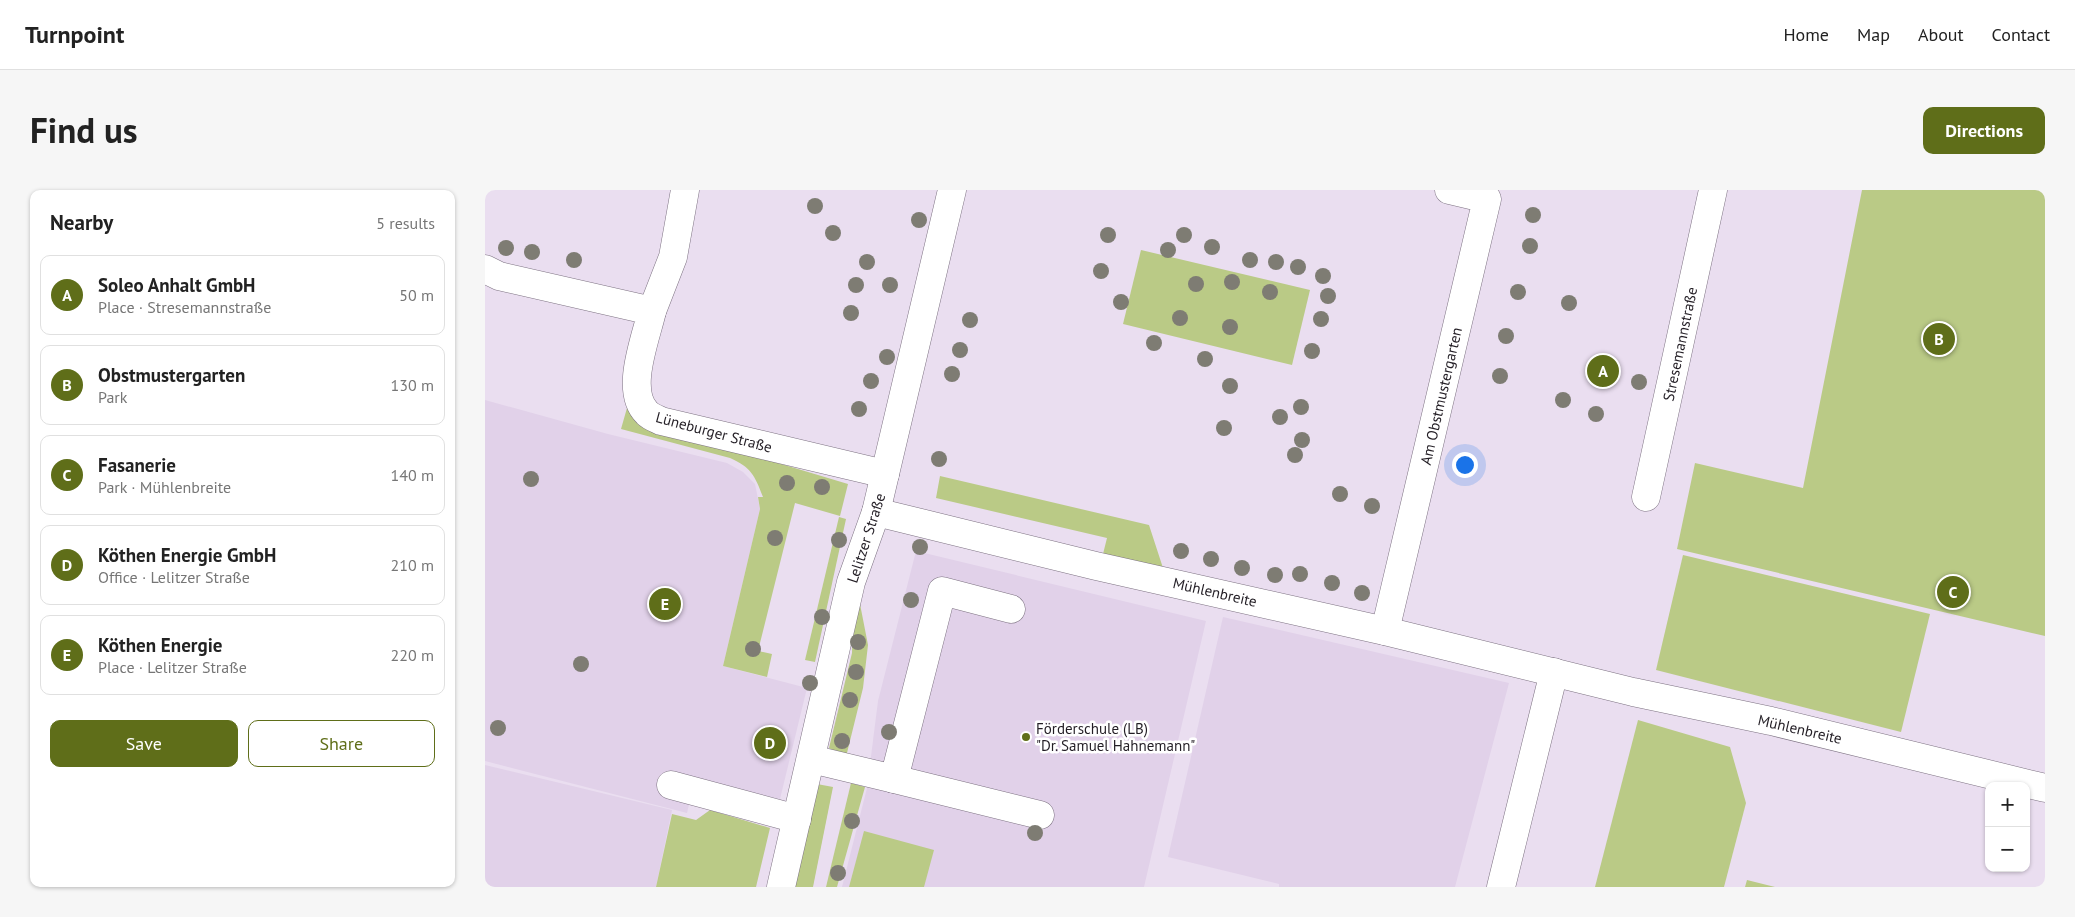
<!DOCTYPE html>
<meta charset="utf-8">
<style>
:root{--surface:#fff;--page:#f6f6f6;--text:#222;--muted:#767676;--line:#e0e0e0;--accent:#5f6e19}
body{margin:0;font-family:"PT Sans",sans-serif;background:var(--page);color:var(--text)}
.controls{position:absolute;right:15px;bottom:15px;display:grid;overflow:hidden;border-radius:10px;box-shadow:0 1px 4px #0004}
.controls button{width:45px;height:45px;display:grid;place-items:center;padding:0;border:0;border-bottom:1px solid var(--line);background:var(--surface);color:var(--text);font:25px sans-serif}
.you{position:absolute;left:979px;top:274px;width:18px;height:18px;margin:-12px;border:4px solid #fff;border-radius:50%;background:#1a73e8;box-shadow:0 0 0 8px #1a73e833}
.badge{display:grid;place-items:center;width:32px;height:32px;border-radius:50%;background:var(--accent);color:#fff;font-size:16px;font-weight:700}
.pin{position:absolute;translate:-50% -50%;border:2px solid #fff;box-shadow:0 1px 5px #0006}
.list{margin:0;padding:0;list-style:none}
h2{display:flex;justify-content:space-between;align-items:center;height:65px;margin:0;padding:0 20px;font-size:21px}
h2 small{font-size:16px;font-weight:400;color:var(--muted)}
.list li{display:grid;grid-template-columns:32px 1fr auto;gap:15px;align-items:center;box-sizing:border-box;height:80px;margin:0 10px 10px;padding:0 10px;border:1px solid var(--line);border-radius:10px}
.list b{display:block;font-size:19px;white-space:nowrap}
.list p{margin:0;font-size:16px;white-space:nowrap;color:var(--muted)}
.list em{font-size:16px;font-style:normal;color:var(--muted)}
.actions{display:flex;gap:10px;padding:15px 20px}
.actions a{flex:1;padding:11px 0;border:1px solid var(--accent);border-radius:10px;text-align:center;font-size:18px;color:var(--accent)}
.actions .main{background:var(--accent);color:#fff}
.map{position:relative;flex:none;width:1560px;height:697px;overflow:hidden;border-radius:10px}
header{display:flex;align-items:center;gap:30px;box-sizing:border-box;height:70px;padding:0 25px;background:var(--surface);border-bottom:1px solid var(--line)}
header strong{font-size:24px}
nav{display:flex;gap:28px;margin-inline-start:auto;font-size:18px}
.intro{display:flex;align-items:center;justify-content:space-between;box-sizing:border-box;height:120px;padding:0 30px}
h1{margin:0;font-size:35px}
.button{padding:12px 22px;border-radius:10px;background:var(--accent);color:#fff;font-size:18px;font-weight:700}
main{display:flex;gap:30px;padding:0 30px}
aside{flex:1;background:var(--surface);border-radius:10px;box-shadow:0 1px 4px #0004}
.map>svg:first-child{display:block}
</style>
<header>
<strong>Turnpoint</strong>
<nav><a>Home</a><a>Map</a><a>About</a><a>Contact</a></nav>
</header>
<div class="intro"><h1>Find us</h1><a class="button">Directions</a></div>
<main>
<aside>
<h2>Nearby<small>5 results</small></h2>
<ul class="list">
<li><span class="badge">A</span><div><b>Soleo Anhalt GmbH</b><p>Place · Stresemannstraße</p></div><em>50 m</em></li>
<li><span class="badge">B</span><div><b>Obstmustergarten</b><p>Park</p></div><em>130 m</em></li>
<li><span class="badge">C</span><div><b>Fasanerie</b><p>Park · Mühlenbreite</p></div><em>140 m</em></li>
<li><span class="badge">D</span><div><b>Köthen Energie GmbH</b><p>Office · Lelitzer Straße</p></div><em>210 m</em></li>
<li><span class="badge">E</span><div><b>Köthen Energie</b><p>Place · Lelitzer Straße</p></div><em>220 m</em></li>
</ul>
<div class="actions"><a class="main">Save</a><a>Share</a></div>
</aside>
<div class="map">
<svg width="1560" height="697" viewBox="0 0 1560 697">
<rect width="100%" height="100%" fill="#eadef0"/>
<g fill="#e1d1e9">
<polygon points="0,210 123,244 242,273 258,282 270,294 275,319 238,476 322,498 295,609 210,589 202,623 0,571"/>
<polygon points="431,361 721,431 659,697 357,697 382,598 393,511"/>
<polygon points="738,427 1024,493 970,697 794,697 794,694 683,667"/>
<polygon points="0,575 187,620 171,697 0,697"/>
</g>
<g fill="#baca86">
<polygon points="1377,0 1560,0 1560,446 1192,359 1210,273 1318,298"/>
<polygon points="656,60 825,100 807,175 638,134"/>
<path d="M144 211 283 270 363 294 355 326 310 313 273 461 287 464 282 487 238 476 275 319 273 307H278C270 286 266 277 245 268L136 239Z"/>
<polygon points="455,286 664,335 678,378 618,364 622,348 451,308"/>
<polygon points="354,327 361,329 330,472 320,470"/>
<polygon points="1198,365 1445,424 1416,542 1171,480"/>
<polygon points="375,414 383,455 378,498 361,567 344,558 367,463 368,427"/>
<polygon points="1153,530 1245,557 1261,613 1239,697 1110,697"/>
<polygon points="366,593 380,597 352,697 341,697"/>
<polygon points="332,594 348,597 328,697 310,697"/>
<polygon points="225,620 285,638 271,697 171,697 187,624 211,630"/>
<polygon points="379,641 449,660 439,697 364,697"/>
<polygon points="1262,690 1290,697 1260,697"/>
</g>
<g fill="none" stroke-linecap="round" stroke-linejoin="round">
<defs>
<g id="minor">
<path d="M0 79 14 86 167 121C161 148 139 201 162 223 166 227 172 229 176 231L400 284"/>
<polyline points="167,121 188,67 200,0"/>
<polyline points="1161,307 1228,0"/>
<polyline points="391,322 611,376 900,441 1148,502 1286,531 1560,598"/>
<polyline points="900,441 1002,9 964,0"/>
<polyline points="326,569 409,589 457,401 526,419"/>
<polyline points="409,589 555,625"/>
<polyline points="186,595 312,629"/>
<polyline points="296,697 366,392 391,322 467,0"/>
<polyline points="1016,697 1069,482"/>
</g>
</defs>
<use href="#minor" stroke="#7d7282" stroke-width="29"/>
<use href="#minor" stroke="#fff" stroke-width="28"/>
</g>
<g fill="#7e7c73">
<circle cx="330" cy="16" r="8"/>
<circle cx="1048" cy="25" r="8"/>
<circle cx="434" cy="30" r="8"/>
<circle cx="348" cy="43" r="8"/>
<circle cx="623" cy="45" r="8"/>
<circle cx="699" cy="45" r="8"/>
<circle cx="1045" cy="56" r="8"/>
<circle cx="727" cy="57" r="8"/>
<circle cx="21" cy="58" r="8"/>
<circle cx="683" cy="60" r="8"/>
<circle cx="47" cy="62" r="8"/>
<circle cx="89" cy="70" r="8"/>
<circle cx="765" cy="70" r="8"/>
<circle cx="382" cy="72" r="8"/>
<circle cx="791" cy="72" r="8"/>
<circle cx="813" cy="77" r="8"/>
<circle cx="616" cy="81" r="8"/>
<circle cx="838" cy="86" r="8"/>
<circle cx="747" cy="92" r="8"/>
<circle cx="711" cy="94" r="8"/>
<circle cx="371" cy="95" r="8"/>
<circle cx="405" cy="95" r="8"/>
<circle cx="785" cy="102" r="8"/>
<circle cx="1033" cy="102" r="8"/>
<circle cx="843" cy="106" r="8"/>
<circle cx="636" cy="112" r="8"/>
<circle cx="1084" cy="113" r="8"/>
<circle cx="366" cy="123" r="8"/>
<circle cx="695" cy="128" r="8"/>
<circle cx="836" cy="129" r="8"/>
<circle cx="485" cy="130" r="8"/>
<circle cx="745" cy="137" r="8"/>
<circle cx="1021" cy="146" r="8"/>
<circle cx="669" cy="153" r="8"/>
<circle cx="475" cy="160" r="8"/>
<circle cx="827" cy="161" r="8"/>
<circle cx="402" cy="167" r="8"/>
<circle cx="720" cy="169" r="8"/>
<circle cx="467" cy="184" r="8"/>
<circle cx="1015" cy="186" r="8"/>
<circle cx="386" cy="191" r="8"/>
<circle cx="1154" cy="192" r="8"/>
<circle cx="745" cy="196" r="8"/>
<circle cx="1078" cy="210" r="8"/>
<circle cx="816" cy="217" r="8"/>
<circle cx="374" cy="219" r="8"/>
<circle cx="1111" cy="224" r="8"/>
<circle cx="795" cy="227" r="8"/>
<circle cx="739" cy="238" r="8"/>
<circle cx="817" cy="250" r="8"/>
<circle cx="810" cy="265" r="8"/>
<circle cx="454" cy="269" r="8"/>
<circle cx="46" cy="289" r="8"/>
<circle cx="302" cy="293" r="8"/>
<circle cx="337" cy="297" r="8"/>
<circle cx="855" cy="304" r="8"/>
<circle cx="887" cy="316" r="8"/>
<circle cx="290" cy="348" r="8"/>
<circle cx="354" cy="350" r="8"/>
<circle cx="435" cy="357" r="8"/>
<circle cx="696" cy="361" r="8"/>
<circle cx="726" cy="369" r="8"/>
<circle cx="757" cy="378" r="8"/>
<circle cx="815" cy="384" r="8"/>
<circle cx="790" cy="385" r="8"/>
<circle cx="847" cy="393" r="8"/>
<circle cx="877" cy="403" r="8"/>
<circle cx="426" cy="410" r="8"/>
<circle cx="337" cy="427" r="8"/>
<circle cx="373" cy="452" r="8"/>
<circle cx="268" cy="459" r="8"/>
<circle cx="96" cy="474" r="8"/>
<circle cx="371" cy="482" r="8"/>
<circle cx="325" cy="493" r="8"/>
<circle cx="365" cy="510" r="8"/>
<circle cx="13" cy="538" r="8"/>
<circle cx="404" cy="542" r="8"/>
<circle cx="357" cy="551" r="8"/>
<circle cx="367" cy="631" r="8"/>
<circle cx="550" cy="643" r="8"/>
<circle cx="353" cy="683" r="8"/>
</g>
<circle fill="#5f6e19" stroke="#fff" stroke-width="2" cx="541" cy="547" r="5"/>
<g text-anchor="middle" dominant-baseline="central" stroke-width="5" stroke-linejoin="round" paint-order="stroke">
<g font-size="15" fill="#231e25" stroke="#fff">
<text transform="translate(1195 154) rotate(-78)">Stresemannstraße</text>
<text transform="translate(956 206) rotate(-77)">Am Obstmustergarten</text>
<text transform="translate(229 242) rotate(15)">Lüneburger Straße</text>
<text transform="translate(381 348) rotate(-72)">Lelitzer Straße</text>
<text transform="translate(730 402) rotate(13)">Mühlenbreite</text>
<text transform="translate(1315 539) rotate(13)">Mühlenbreite</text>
</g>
<g font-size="15" fill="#231e25" stroke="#fff" text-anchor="start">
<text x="551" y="538">Förderschule (LB)<tspan x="551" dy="17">"Dr. Samuel Hahnemann"</tspan></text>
</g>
</g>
</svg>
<div class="controls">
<button>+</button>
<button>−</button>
</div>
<div class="you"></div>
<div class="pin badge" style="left:1118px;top:181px">A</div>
<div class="pin badge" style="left:1454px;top:149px">B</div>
<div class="pin badge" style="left:1468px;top:402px">C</div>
<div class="pin badge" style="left:285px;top:553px">D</div>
<div class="pin badge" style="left:180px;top:414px">E</div>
</div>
</main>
